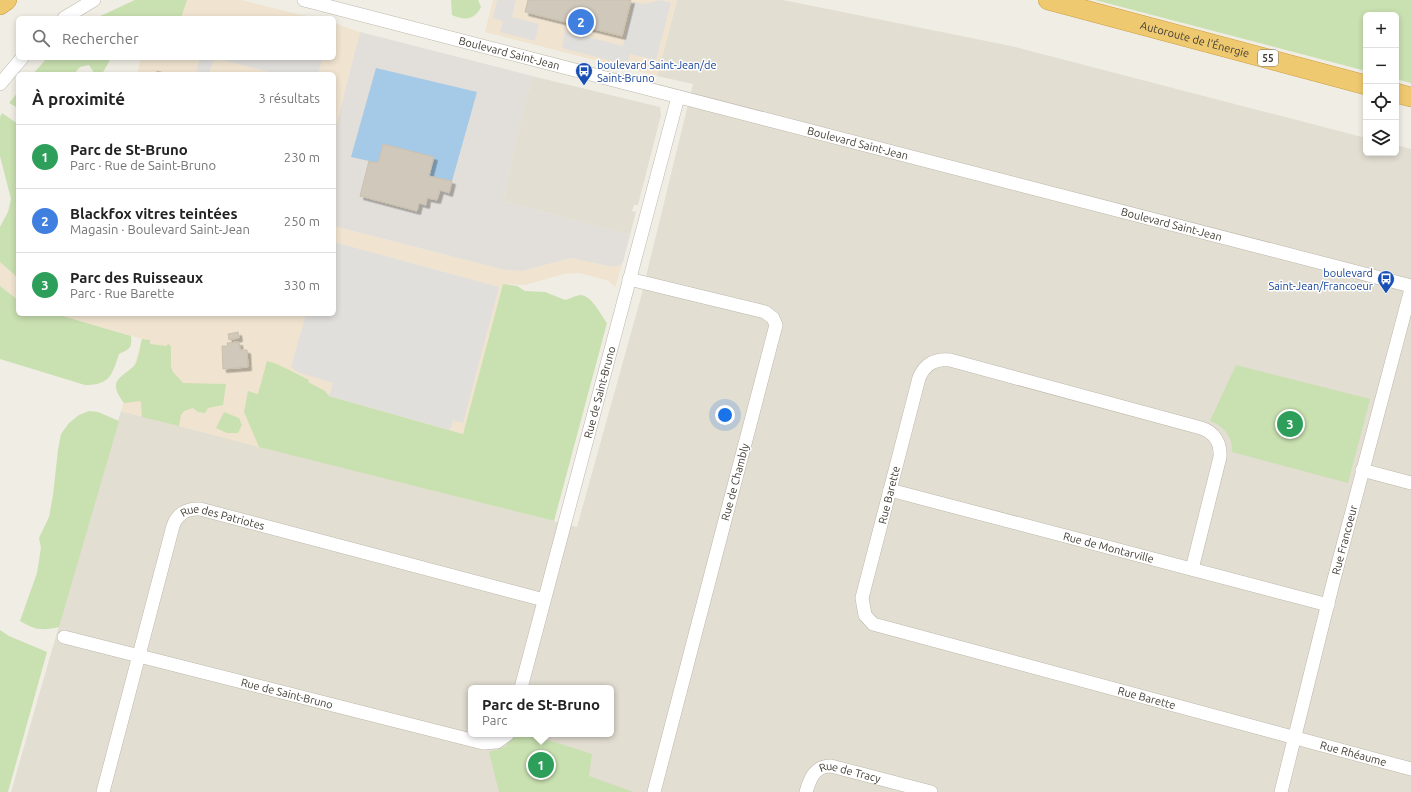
<!DOCTYPE html>
<html lang="fr">
<meta charset="utf-8">
<style>
:root{--surface:#fff;--page:#f2f2f2;--text:#222;--muted:#767676;--line:#e0e0e0;--accent:#d93025}
body{margin:0;font-family:Ubuntu,sans-serif;background:var(--page);color:var(--text)}
.controls{position:absolute;right:12px;top:12px;display:grid;overflow:hidden;border-radius:6px;box-shadow:0 2px 6px #0003}
.controls button{width:36px;height:36px;display:grid;place-items:center;padding:0;border:0;border-bottom:1px solid var(--line);background:var(--surface);color:var(--text);font:20px sans-serif}
.you{position:absolute;left:725px;top:415px;width:14px;height:14px;margin:-10px;border:3px solid #fff;border-radius:50%;background:#1a73e8;box-shadow:0 0 0 6px #1a73e833}
.badge{display:grid;place-items:center;width:26px;height:26px;border-radius:50%;background:var(--accent);color:#fff;font-size:13px;font-weight:700}
.pin{position:absolute;translate:-50% -50%;border:2px solid #fff;box-shadow:0 1px 4px #0006}
.popup{position:absolute;left:468px;top:685px;width:146px;height:52px;box-sizing:border-box;display:grid;place-content:center;border-radius:6px;background:var(--surface);filter:drop-shadow(0 1px 3px #0005);font-size:13px;white-space:nowrap;color:var(--muted)}
.popup b{font-size:15px;color:var(--text)}
.popup::after{content:'';position:absolute;left:50%;top:100%;margin-left:-8px;border:8px solid transparent;border-top-color:var(--surface)}
.list{margin:0;padding:0;list-style:none}
h2{display:flex;justify-content:space-between;align-items:center;height:52px;margin:0;padding:0 16px;font-size:17px}
h2 small{font-size:13px;font-weight:400;color:var(--muted)}
.list li{display:grid;grid-template-columns:26px 1fr auto;gap:12px;align-items:center;box-sizing:border-box;height:64px;padding:0 16px;border-top:1px solid var(--line)}
.list b{display:block;font-size:15px;white-space:nowrap}
.list p{margin:0;font-size:13px;white-space:nowrap;color:var(--muted)}
.list em{font-size:13px;font-style:normal;color:var(--muted)}
.icon{flex:none;width:22px;height:22px;fill:none;stroke:currentColor;stroke-width:2;stroke-linecap:round;stroke-linejoin:round}
.map{position:relative;flex:none;width:1411px;height:792px;overflow:hidden}
.search{position:absolute;background:var(--surface);box-shadow:0 2px 6px #0003;left:16px;top:16px;width:320px;height:44px;display:flex;align-items:center;gap:10px;box-sizing:border-box;padding:0 14px;border-radius:6px;color:var(--muted);font-size:15px}
.panel{position:absolute;background:var(--surface);box-shadow:0 2px 6px #0003;left:16px;top:72px;width:320px;height:244px;border-radius:6px}
.map>svg:first-child{display:block}
</style>
<div class="map">
<svg width="1411" height="792" viewBox="0 0 1411 792">
<defs>
<filter id="shadow"><feDropShadow dx="3.5" dy="3.5" stdDeviation="0" flood-color="#0004"/></filter>
</defs>
<rect width="100%" height="100%" fill="#f0ede4"/>
<g fill="#e3ded2" fill-rule="evenodd">
<path d="M677 0H783L1011 46 1366 138V153H1396V145L1411 149V792H11L121 411 577 527 641 297 693 84 657 76ZM471 688H611V734H471Z"/>
<polygon points="532,76 660,107 661,115 638,205 634,205 632,211 636,212 630,235 503,201 516,139"/>
</g>
<g fill="#f0e4d0">
<polygon points="187,0 241,0 314,18 181,18"/>
<polygon points="493,0 677,0 657,76 485,32"/>
<polygon points="334,23 360,32 334,134 334,74 137,74 141,58 334,58"/>
<polygon points="334,226 505,270 522,271 571,258 613,267 620,265 623,262 615,288 609,281 579,273 564,274 525,285 503,284 463,434 295,386 274,451 121,411 142,339 56,314 334,314"/>
<polygon points="0,262 18,278 18,300 0,286"/>
</g>
<polygon fill="#e2ded9" points="360,32 532,76 516,139 503,201 630,235 623,262 620,265 613,267 571,258 522,271 505,270 334,226 334,134"/>
<g fill="#c9e0b0">
<polygon points="135,0 187,0 181,18 96,18"/>
<path d="M451 0H478L481 7C474 21 464 20 452 15Z"/>
<polygon points="1095,0 1411,0 1411,83 1396,79 1396,15 1366,15 1366,71"/>
<polygon points="47,58 111,58 102,74 95,74 89,65 80,67 74,74 33,74"/>
<polygon points="18,92 18,108 9,103"/>
<polygon points="2,113 18,124 18,278 0,262 0,227 8,212 11,199 0,156 0,117"/>
<path d="M503 284 517 286 525 291 545 292 565 300C570 299 576 295 581 295 592 296 601 315 607 323L554 521 259 447 244 412 248 391 258 394 267 361 277 364 309 380 308 382 325 391 329 396 463 434Z"/>
<path d="M0 286 18 300V314H56L131 336C132 348 130 349 119 354 112 375 110 385 85 385L0 359Z"/>
<path d="M142 339 150 340V344L167 346 168 343 171 347V367L173 372 183 383 226 384 223 405 208 408 205 413 198 412 193 408 184 411 181 415 179 426 142 417 141 401 124 403C108 381 118 380 134 366 139 361 140 345 142 339Z"/>
<path d="M1236 365 1370 399 1348 483 1232 452C1233 437 1224 426 1210 421Z"/>
<path d="M89 411 98 412 119 421 59 627C40 631 36 630 20 621L37 573 41 548 39 538 49 517 53 495 58 450 61 434 69 423 79 415Z"/>
<polygon points="224,412 239,418 242,425 238,433 227,433 216,428"/>
<polygon points="0,630 9,636 47,652 8,792 0,792"/>
<polygon points="515,734 529,734 592,754 589,776 633,792 499,792 489,752 505,747"/>
</g>
<g fill="#e1dfdc">
<polygon points="497,0 516,0 512,17 539,24 535,41 500,32 503,21 493,18"/>
<polygon points="661,0 671,3 656,60 630,54 627,65 562,48 565,31 623,46 633,2 644,4"/>
<polygon points="200,58 214,58 209,74 196,71"/>
<polygon points="215,58 323,58 318,74 276,74"/>
<polygon points="334,242 499,287 463,423 453,420 450,430 329,396 333,383 300,373 291,367 306,314 334,314"/>
</g>
<polygon fill="#a5cae7" points="376,68 477,92 452,181 429,176 433,157 383,144 378,163 351,157"/>
<g fill="#d0c8ba" stroke="#cac0ae" filter="url(#shadow)">
<polygon points="528,0 631,0 622,36 525,12"/>
<polygon points="157,71 168,74 157,74"/>
<polygon points="383,144 434,157 429,176 452,181 449,193 440,190 437,200 427,198 426,205 419,203 417,211 360,196 369,161 378,163"/>
<polygon points="238,332 239,338 229,340 228,334"/>
<polygon points="239,342 240,350 247,350 248,367 223,369 222,346 228,346 227,343"/>
</g>
<g fill="none" stroke-linecap="round" stroke-linejoin="round">
<defs>
<g id="minor">
<path id="s1" d="M304 0 1411 286"/>
<polyline points="64,18 94,0"/>
<polyline points="0,84 22,58"/>
<polyline points="629,279 765,312 773,318 776,325 654,792"/>
<polyline points="1362,470 1411,483"/>
<path id="s2" d="M890 490 1328 605"/>
<path id="s3" d="M1192 569 1220 457C1221 443 1214 432 1201 428L950 360C935 358 924 365 919 378L862 598 865 615 873 624 1411 769"/>
<path id="s4" d="M64 637 483 743 497 742 508 734"/>
<path id="s5" d="M521 688 678 97"/>
<path id="s6" d="M103 792 173 526C177 514 187 508 200 509L544 600"/>
<path id="s7" d="M806 792C810 778 815 766 831 766L931 792"/>
<path id="s8" d="M1281 792 1333 583 1411 289"/>
</g>
<g id="highway">
<path id="s9" d="M1048 0 1366 85"/>
<polyline points="0,5 7,0"/>
<polyline points="1396,93 1411,97"/>
</g>
</defs>
<use href="#minor" stroke="#bdb7aa" stroke-width="14"/>
<use href="#highway" stroke="#cc9e42" stroke-width="20"/>
<use href="#minor" stroke="#fff" stroke-width="13"/>
<use href="#highway" stroke="#eec970" stroke-width="19"/>
</g>
<defs>
<symbol id="bus-pin" viewBox="-11 -11 22 30"><path d="M0 17L-7.5 6A9.5 9.5 0 1 1 7.5 6Z" fill="#1a4fb4" stroke="#fff"/><path d="M-5-6H5V4H4V6H2V4H-2V6H-4V4H-5ZM-3.5-4V0h7V-4ZM-3.5 1.2v1.5H-2V1.2ZM2 1.2v1.5H3.5V1.2Z" fill="#fff"/></symbol>
</defs>
<g fill-rule="evenodd">
<use href="#bus-pin" x="574" y="61" width="20" height="27"/>
<use href="#bus-pin" x="1376" y="269" width="20" height="27"/>
</g>
<g text-anchor="middle" dominant-baseline="central" stroke-width="3" stroke-linejoin="round" paint-order="stroke">
<rect fill="#fff" stroke="#7a7771" stroke-width="1" x="1258" y="50" width="20" height="16" rx="3"/>
<g font-size="10" font-weight="bold" fill="#413d34">
<text x="1268" y="58">55</text>
</g>
<g font-size="11" fill="#413d34" stroke="#fff">
<text stroke="none"><textPath href="#s9" startOffset="152">Autoroute de l'Énergie</textPath></text>
<text stroke="none"><textPath href="#s1" startOffset="212">Boulevard Saint-Jean</textPath></text>
<text stroke="none"><textPath href="#s1" startOffset="572">Boulevard Saint-Jean</textPath></text>
<text stroke="none"><textPath href="#s1" startOffset="896">Boulevard Saint-Jean</textPath></text>
<text stroke="none"><textPath href="#s5" startOffset="306">Rue de Saint-Bruno</textPath></text>
<text transform="translate(735 482) rotate(-75)">Rue de Chambly</text>
<text transform="translate(889 495) rotate(-76)">Rue Barette</text>
<text stroke="none"><textPath href="#s6" startOffset="333">Rue des Patriotes</textPath></text>
<text stroke="none"><textPath href="#s8" startOffset="260">Rue Francoeur</textPath></text>
<text stroke="none"><textPath href="#s2" startOffset="226">Rue de Montarville</textPath></text>
<text stroke="none"><textPath href="#s4" startOffset="230">Rue de Saint-Bruno</textPath></text>
<text stroke="none"><textPath href="#s3" startOffset="992">Rue Barette</textPath></text>
<text stroke="none"><textPath href="#s3" startOffset="1206">Rue Rhéaume</textPath></text>
<text stroke="none"><textPath href="#s7" startOffset="59">Rue de Tracy</textPath></text>
</g>
<g font-size="11" fill="#164399" stroke="#fff" text-anchor="start">
<text x="597" y="65">boulevard Saint-Jean/de<tspan x="597" dy="13">Saint-Bruno</tspan></text>
<text x="1373" y="273" text-anchor="end">boulevard<tspan x="1373" dy="13">Saint-Jean/Francoeur</tspan></text>
</g>
</g>
</svg>
<div class="controls">
<button>+</button>
<button>−</button>
<button><svg class="icon" aria-label="locate" viewBox="0 0 24 24"><circle cx="12" cy="12" r="6"/><path d="M12 2v4M12 18v4M2 12h4M18 12h4"/></svg></button>
<button><svg class="icon" aria-label="layers" viewBox="0 0 24 24"><path d="M12 4l9 5-9 5-9-5zM3 14l9 5 9-5"/></svg></button>
</div>
<div class="you"></div>
<div class="pin badge" style="left:541px;top:765px;background:#2e9e5b">1</div>
<div class="popup"><b>Parc de St-Bruno</b>Parc</div>
<div class="pin badge" style="left:581px;top:22px;background:#3f7fe0">2</div>
<div class="pin badge" style="left:1290px;top:424px;background:#2e9e5b">3</div>
<div class="search"><svg class="icon" aria-label="search" viewBox="0 0 24 24"><circle cx="10" cy="10" r="6"/><path d="M15 15l6 6"/></svg>Rechercher</div>
<section class="panel">
<h2>À proximité<small>3 résultats</small></h2>
<ul class="list">
<li><span class="badge" style="background:#2e9e5b">1</span><div><b>Parc de St-Bruno</b><p>Parc · Rue de Saint-Bruno</p></div><em>230 m</em></li>
<li><span class="badge" style="background:#3f7fe0">2</span><div><b>Blackfox vitres teintées</b><p>Magasin · Boulevard Saint-Jean</p></div><em>250 m</em></li>
<li><span class="badge" style="background:#2e9e5b">3</span><div><b>Parc des Ruisseaux</b><p>Parc · Rue Barette</p></div><em>330 m</em></li>
</ul>
</section>
</div>
